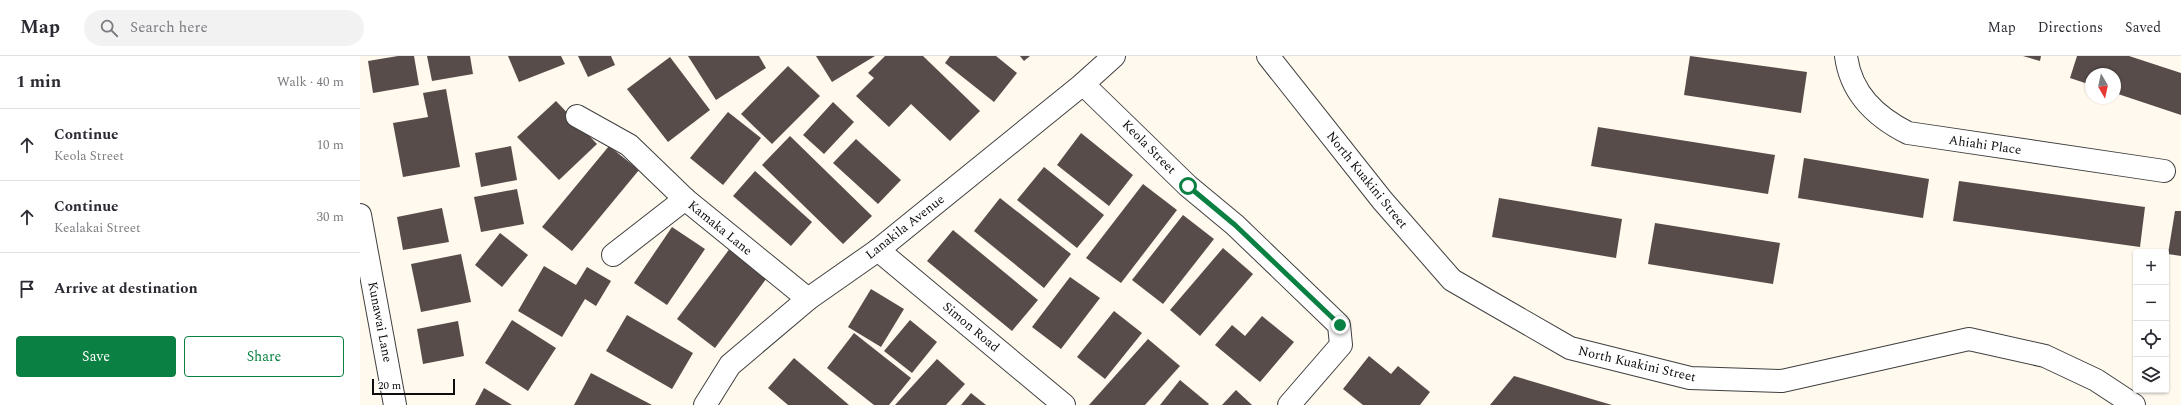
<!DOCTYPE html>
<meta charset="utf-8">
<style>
:root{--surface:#fff;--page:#f2f2f3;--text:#2b2b33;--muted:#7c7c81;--line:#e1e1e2;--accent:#0b8043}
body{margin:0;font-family:Spectral,serif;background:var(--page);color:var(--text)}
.controls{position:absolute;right:12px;bottom:12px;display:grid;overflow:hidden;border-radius:4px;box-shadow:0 1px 3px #0004}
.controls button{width:36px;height:36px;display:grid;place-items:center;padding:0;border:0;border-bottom:1px solid var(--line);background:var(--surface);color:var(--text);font:20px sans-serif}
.compass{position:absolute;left:1725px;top:12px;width:36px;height:36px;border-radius:50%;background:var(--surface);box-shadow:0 1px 3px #0004;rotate:171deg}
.scale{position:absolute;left:12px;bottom:10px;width:83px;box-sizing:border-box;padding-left:4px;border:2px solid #0d0d0d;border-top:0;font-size:11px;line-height:14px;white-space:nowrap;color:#0d0d0d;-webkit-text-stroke:3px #fff;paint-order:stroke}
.stop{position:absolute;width:12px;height:12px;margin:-9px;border:3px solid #0b8043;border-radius:50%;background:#fff}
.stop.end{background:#0b8043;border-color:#fff;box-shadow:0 1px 4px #0008}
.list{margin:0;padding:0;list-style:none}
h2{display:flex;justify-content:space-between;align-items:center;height:52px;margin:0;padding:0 16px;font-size:17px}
h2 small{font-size:13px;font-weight:400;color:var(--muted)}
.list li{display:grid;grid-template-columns:26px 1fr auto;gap:12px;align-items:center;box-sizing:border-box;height:72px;padding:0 16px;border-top:1px solid var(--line)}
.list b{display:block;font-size:15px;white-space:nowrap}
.list p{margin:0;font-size:13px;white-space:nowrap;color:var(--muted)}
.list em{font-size:13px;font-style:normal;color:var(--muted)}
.actions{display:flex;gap:8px;padding:12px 16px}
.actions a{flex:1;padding:9px 0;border:1px solid var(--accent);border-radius:4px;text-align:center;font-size:14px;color:var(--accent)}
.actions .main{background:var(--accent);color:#fff}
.icon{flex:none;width:22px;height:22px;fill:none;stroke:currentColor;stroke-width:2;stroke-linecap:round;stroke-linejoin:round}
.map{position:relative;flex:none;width:1821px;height:349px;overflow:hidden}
header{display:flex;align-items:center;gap:24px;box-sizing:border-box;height:56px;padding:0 20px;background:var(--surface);border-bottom:1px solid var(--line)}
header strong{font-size:19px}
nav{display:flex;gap:22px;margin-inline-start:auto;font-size:14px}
.search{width:280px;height:36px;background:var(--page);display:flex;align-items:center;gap:10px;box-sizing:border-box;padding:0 14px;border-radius:22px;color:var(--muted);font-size:15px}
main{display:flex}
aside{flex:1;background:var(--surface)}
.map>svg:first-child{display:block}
</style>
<header>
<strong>Map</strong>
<div class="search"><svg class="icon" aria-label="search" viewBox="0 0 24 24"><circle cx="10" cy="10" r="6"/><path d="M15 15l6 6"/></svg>Search here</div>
<nav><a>Map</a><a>Directions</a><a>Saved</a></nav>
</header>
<main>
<aside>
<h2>1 min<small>Walk · 40 m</small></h2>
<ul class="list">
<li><svg class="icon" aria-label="ahead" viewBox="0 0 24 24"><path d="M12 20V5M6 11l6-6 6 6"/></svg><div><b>Continue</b><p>Keola Street</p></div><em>10 m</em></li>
<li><svg class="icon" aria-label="ahead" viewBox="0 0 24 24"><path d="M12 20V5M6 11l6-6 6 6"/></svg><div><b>Continue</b><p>Kealakai Street</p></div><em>30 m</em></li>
<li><svg class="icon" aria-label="arrive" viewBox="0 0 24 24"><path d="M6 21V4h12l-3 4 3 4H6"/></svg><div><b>Arrive at destination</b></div></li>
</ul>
<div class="actions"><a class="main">Save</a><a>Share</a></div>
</aside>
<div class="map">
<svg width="1821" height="349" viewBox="0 0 1821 349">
<rect width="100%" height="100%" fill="#fff9ee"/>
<g fill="#574c49">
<polygon points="38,0 54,0 59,29 13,37 8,5"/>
<polygon points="67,0 110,0 113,18 72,25"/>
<polygon points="148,0 201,0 205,8 159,26"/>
<polygon points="218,0 251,0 255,9 228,21"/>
<polygon points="328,0 399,0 406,12 356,44"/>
<polygon points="456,0 515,0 472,26"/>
<polygon points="525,0 563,0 620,55 590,85 551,48 529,71 496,40 514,22 508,17"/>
<polygon points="590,0 636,0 657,17 634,46 585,7"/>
<polygon points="660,0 670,0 664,5"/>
<polygon points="1330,0 1447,16 1441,57 1324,39"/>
<polygon points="1663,0 1681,0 1680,5"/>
<polygon points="1717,0 1769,0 1821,17 1821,59 1755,37 1755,18 1731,18 1731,29 1710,22"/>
<polygon points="310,1 350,54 308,86 267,33"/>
<polygon points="428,10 460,40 412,88 381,58"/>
<polygon points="86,33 100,111 43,121 33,67 68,61 63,37"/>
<polygon points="196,45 237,88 199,124 157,81"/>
<polygon points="473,46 494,66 464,98 443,79"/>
<polygon points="368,56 401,82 363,129 330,102"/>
<polygon points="1238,71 1415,99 1408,138 1231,110"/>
<polygon points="721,77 773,119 749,150 697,109"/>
<polygon points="430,80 512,160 483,188 402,109"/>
<polygon points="496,83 541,124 518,148 473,107"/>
<polygon points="151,90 157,124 121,131 115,97"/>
<polygon points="249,90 279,114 212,195 182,171"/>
<polygon points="1444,102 1569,123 1563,162 1438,142"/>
<polygon points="684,111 744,159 717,192 657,144"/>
<polygon points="395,115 452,166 431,190 373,140"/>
<polygon points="1599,125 1785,151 1780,191 1593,165"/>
<polygon points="783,128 817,154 761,227 726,202"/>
<polygon points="157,133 164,168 121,176 114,141"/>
<polygon points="640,142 711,198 684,232 614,175"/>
<polygon points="1139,142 1262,163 1256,202 1132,181"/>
<polygon points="82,152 89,186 43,194 37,161"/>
<polygon points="1815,155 1821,155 1821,200 1808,198"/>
<polygon points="823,159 854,183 803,248 772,224"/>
<polygon points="1295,167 1420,187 1413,228 1288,208"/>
<polygon points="312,171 345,193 307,249 274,227"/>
<polygon points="593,174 678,244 652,275 567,205"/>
<polygon points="140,177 168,199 142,231 115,209"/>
<polygon points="371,191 409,219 355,292 317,263"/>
<polygon points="863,192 893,218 840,280 810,254"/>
<polygon points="101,198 111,246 61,256 51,208"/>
<polygon points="184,210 216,229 227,211 251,225 236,250 225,243 202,281 158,255"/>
<polygon points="710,221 740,242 701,293 672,271"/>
<polygon points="511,233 544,253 521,291 488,271"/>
<polygon points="754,255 782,277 745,323 717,301"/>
<polygon points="267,259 333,297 312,333 246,295"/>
<polygon points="902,260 934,286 900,326 855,289 872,269 885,280"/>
<polygon points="152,264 196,292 168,335 125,307"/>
<polygon points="550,264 577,286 552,317 524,295"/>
<polygon points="98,265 104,300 63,308 57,273"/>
<polygon points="494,277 551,322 529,349 514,349 467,312"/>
<polygon points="788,283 820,310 785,349 729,349"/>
<polygon points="1009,300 1031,318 1038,310 1070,336 1060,349 1003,349 983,333"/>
<polygon points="434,302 489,349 428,349 408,332"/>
<polygon points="577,303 605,328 586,349 535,349"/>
<polygon points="231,317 292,349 214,349"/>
<polygon points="1154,320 1252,349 1130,349"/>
<polygon points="820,324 849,348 848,349 800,349"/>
<polygon points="124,332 152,349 115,349"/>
<polygon points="876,334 892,349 862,349"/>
<polygon points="611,337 626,349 601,349"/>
</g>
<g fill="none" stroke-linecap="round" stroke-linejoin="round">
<defs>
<g id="minor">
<polyline points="908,0 1022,144 1092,224 1210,292 1330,322 1422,325 1609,283 1685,300 1736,324 1774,349"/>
<path d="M1486 0C1491 38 1516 61 1548 77L1804 115"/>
<polyline points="723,28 828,130 875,169 979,269 981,289 929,349"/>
<polyline points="217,60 269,89 325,143"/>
<polyline points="0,159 35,349"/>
<polyline points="518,194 704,349"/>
<polyline points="253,199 325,143 448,243"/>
<polyline points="345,349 370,309 448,243 518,194 723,28 754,0"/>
</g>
</defs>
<use href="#minor" stroke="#404040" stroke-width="24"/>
<use href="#minor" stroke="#fff" stroke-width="22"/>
</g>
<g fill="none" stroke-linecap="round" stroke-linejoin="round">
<polyline stroke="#0b8043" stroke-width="5" points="828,130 875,169 980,269"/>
</g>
<g text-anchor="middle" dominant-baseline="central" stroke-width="4" stroke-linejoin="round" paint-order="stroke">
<g font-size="13" fill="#0d0d0d" stroke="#fff">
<text transform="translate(1625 89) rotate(8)">Ahiahi Place</text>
<text transform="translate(789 91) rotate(45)">Keola Street</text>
<text transform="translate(1007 124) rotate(51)">North Kuakini Street</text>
<text transform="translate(545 171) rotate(-38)">Lanakila Avenue</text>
<text transform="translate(360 172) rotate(39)">Kamaka Lane</text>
<text transform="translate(20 266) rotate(79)">Kunawai Lane</text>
<text transform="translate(611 271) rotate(40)">Simon Road</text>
<text transform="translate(1277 308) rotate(13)">North Kuakini Street</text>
</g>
</g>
</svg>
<div class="controls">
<button>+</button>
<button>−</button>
<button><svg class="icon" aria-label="locate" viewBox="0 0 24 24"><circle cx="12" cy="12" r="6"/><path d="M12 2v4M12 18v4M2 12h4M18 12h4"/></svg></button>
<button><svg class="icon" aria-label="layers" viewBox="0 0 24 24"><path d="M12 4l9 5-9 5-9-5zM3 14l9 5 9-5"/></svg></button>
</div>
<svg class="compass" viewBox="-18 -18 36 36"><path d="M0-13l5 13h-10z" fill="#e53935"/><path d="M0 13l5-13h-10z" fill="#7c7c81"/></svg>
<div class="scale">20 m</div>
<div class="stop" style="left:828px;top:130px"></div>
<div class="stop end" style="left:980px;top:269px"></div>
</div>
</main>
